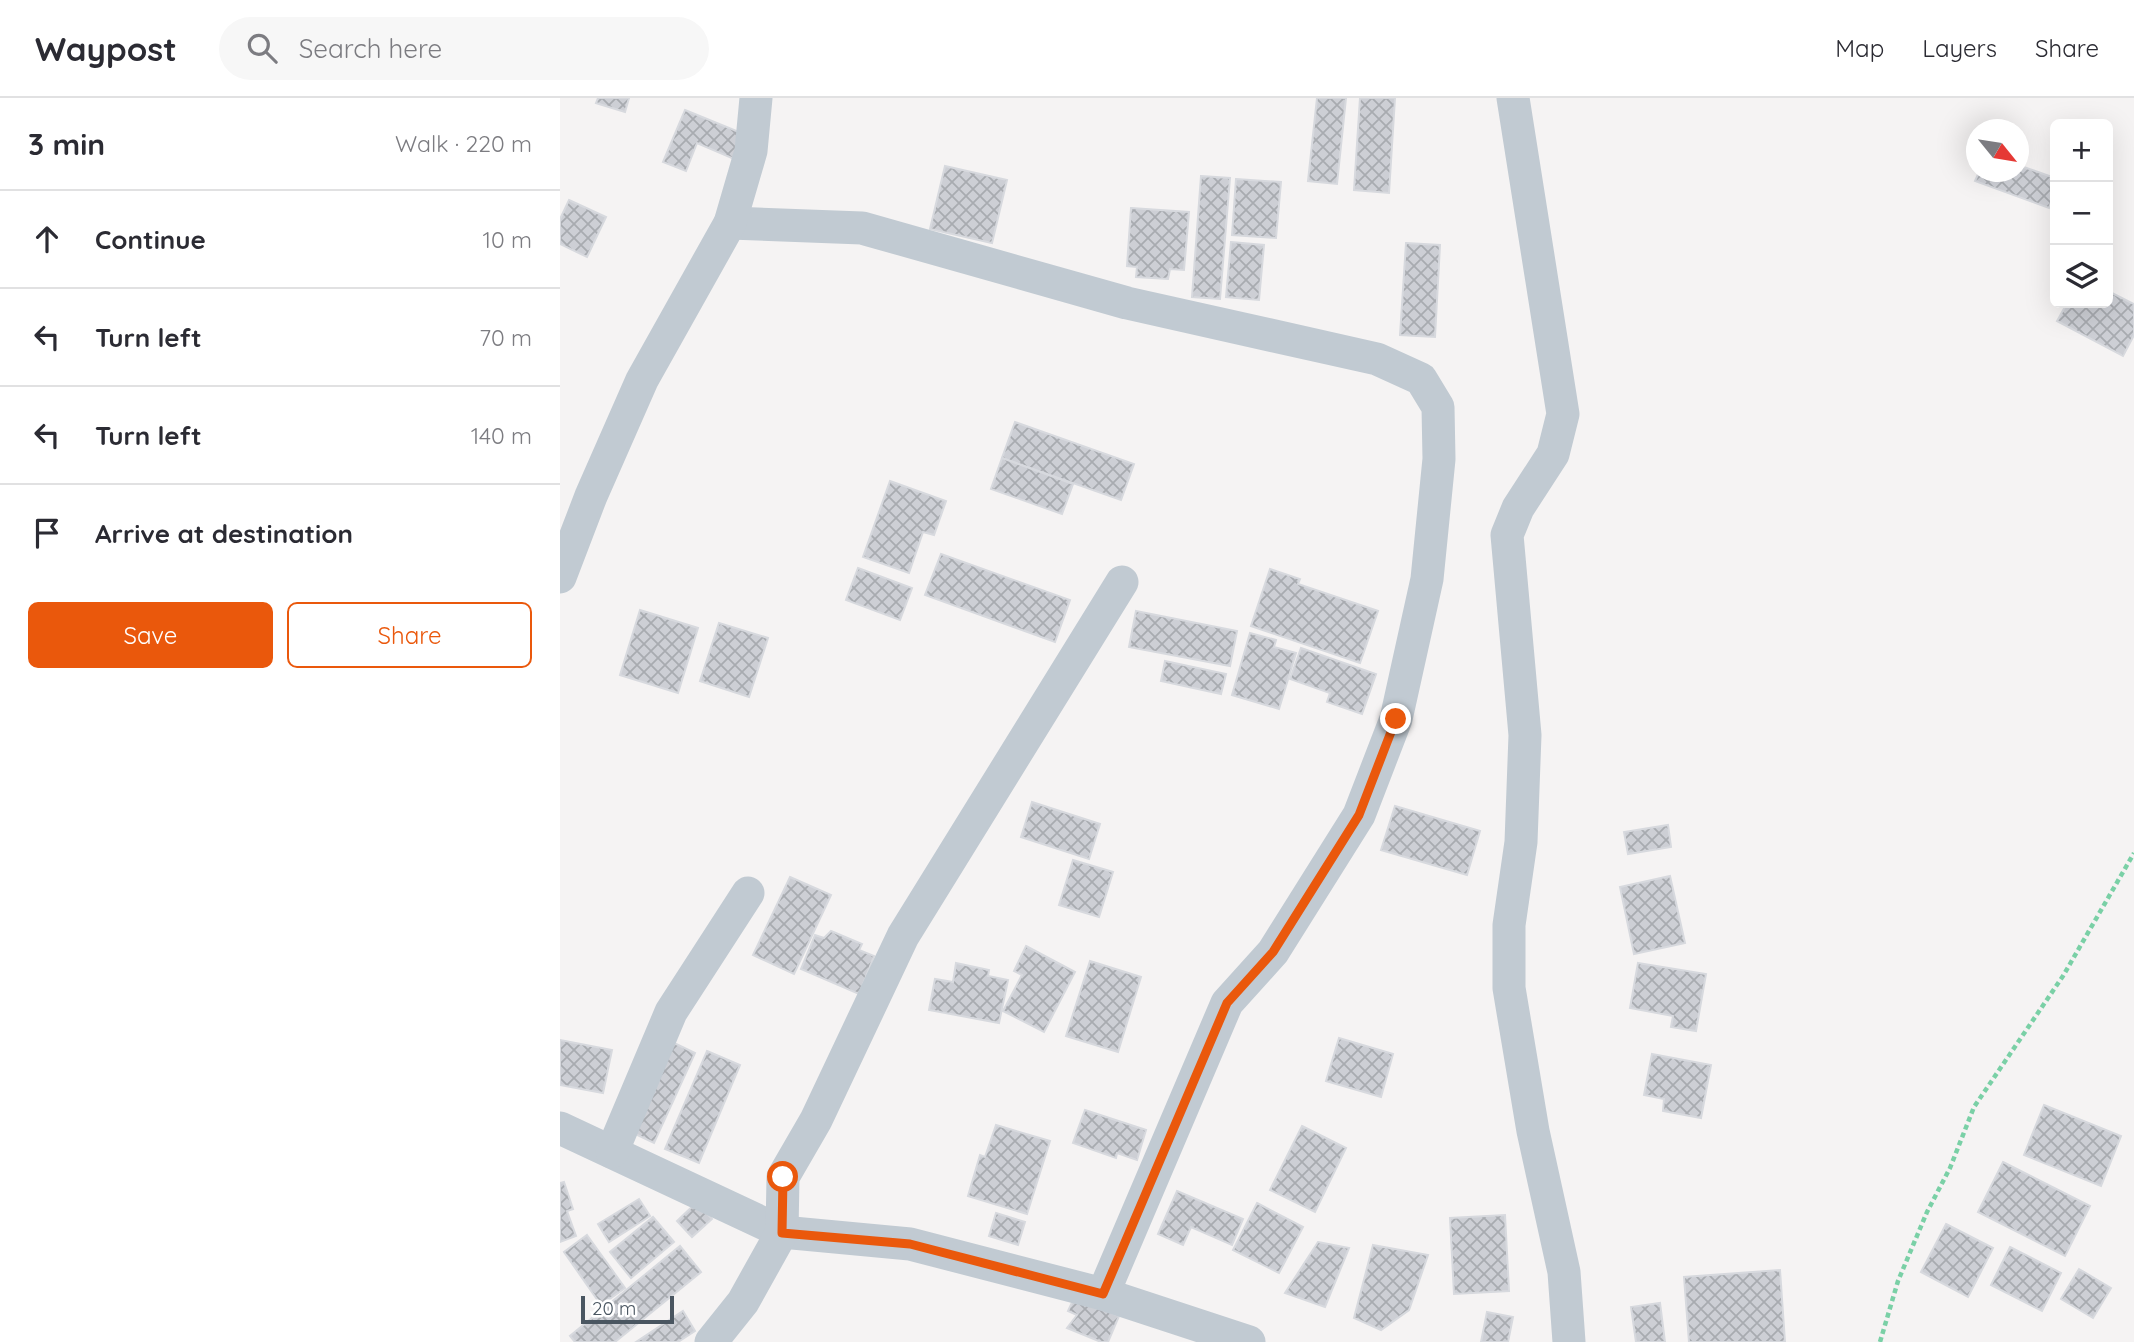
<!DOCTYPE html>
<meta charset="utf-8">
<style>
:root{--surface:#fff;--page:#f7f7f7;--text:#2b2b33;--muted:#7c7c81;--line:#e1e1e2;--accent:#ea580c}
body{margin:0;font-family:Quicksand,sans-serif;background:var(--page);color:var(--text)}
.controls{position:absolute;right:21px;top:21px;display:grid;overflow:hidden;border-radius:10px;box-shadow:0 7px 28px #0002}
.controls button{width:63px;height:63px;display:grid;place-items:center;padding:0;border:0;border-bottom:2px solid var(--line);background:var(--surface);color:var(--text);font:35px sans-serif}
.compass{position:absolute;left:1406px;top:21px;width:63px;height:63px;border-radius:50%;background:var(--surface);box-shadow:0 7px 28px #0002;rotate:120deg}
.scale{position:absolute;left:21px;bottom:18px;width:93px;box-sizing:border-box;padding-left:7px;border:4px solid #4a5661;border-top:0;font-size:19px;line-height:24px;white-space:nowrap;color:#4a5661;-webkit-text-stroke:5px #fff;paint-order:stroke}
.stop{position:absolute;width:21px;height:21px;margin:-16px;border:5px solid #ea580c;border-radius:50%;background:#fff}
.stop.end{background:#ea580c;border-color:#fff;box-shadow:0 2px 7px #0008}
.list{margin:0;padding:0;list-style:none}
h2{display:flex;justify-content:space-between;align-items:center;height:91px;margin:0;padding:0 28px;font-size:30px}
h2 small{font-size:23px;font-weight:400;color:var(--muted)}
.list li{display:grid;grid-template-columns:46px 1fr auto;gap:21px;align-items:center;box-sizing:border-box;height:98px;padding:0 28px;border-top:2px solid var(--line)}
.list b{display:block;font-size:26px;white-space:nowrap}
.list em{font-size:23px;font-style:normal;color:var(--muted)}
.actions{display:flex;gap:14px;padding:21px 28px}
.actions a{flex:1;padding:16px 0;border:2px solid var(--accent);border-radius:10px;text-align:center;font-size:24px;color:var(--accent)}
.actions .main{background:var(--accent);color:#fff}
.icon{flex:none;width:38px;height:38px;fill:none;stroke:currentColor;stroke-width:2;stroke-linecap:round;stroke-linejoin:round}
.map{position:relative;flex:none;width:1574px;height:1244px;overflow:hidden}
header{display:flex;align-items:center;gap:42px;box-sizing:border-box;height:98px;padding:0 35px;background:var(--surface);border-bottom:2px solid var(--line)}
header strong{font-size:33px}
nav{display:flex;gap:38px;margin-inline-start:auto;font-size:24px}
.search{width:490px;height:63px;background:var(--page);display:flex;align-items:center;gap:18px;box-sizing:border-box;padding:0 24px;border-radius:38px;color:var(--muted);font-size:26px}
main{display:flex}
aside{flex:1;background:var(--surface)}
.map>svg:first-child{display:block}
</style>
<header>
<strong>Waypost</strong>
<div class="search"><svg class="icon" aria-label="search" viewBox="0 0 24 24"><circle cx="10" cy="10" r="6"/><path d="M15 15l6 6"/></svg>Search here</div>
<nav><a>Map</a><a>Layers</a><a>Share</a></nav>
</header>
<main>
<aside>
<h2>3 min<small>Walk · 220 m</small></h2>
<ul class="list">
<li><svg class="icon" aria-label="ahead" viewBox="0 0 24 24"><path d="M12 20V5M6 11l6-6 6 6"/></svg><div><b>Continue</b></div><em>10 m</em></li>
<li><svg class="icon" aria-label="left" viewBox="0 0 24 24"><path d="M17 20v-9H6M10 6l-5 5 5 5"/></svg><div><b>Turn left</b></div><em>70 m</em></li>
<li><svg class="icon" aria-label="left" viewBox="0 0 24 24"><path d="M17 20v-9H6M10 6l-5 5 5 5"/></svg><div><b>Turn left</b></div><em>140 m</em></li>
<li><svg class="icon" aria-label="arrive" viewBox="0 0 24 24"><path d="M6 21V4h12l-3 4 3 4H6"/></svg><div><b>Arrive at destination</b></div></li>
</ul>
<div class="actions"><a class="main">Save</a><a>Share</a></div>
</aside>
<div class="map">
<svg width="1574" height="1244" viewBox="0 0 1574 1244">
<defs>
<pattern id="building-cross-hatch" width="8" height="8" patternUnits="userSpaceOnUse" patternTransform="scale(1.75)"><rect width="8" height="8" fill="#cdcfd5"/><path d="M0 0l8 8M0 8l8-8" fill="none" stroke="#a8abb0"/></pattern>
</defs>
<rect width="100%" height="100%" fill="#f5f3f3"/>
<g fill="url(#building-cross-hatch)" stroke="#d7d9de" stroke-width="2">
<polygon points="38,0 69,0 65,14 36,5"/>
<polygon points="757,0 786,0 777,86 748,83"/>
<polygon points="800,0 835,0 829,95 794,92"/>
<polygon points="125,12 184,36 174,61 137,45 126,73 103,64"/>
<polygon points="1458,67 1495,80 1495,93 1489,110 1415,83 1419,74 1458,74"/>
<polygon points="385,68 447,82 432,145 370,131"/>
<polygon points="641,78 670,80 660,201 632,199"/>
<polygon points="676,81 721,84 716,140 672,137"/>
<polygon points="9,102 46,119 27,159 0,146 0,121"/>
<polygon points="571,110 629,114 624,172 610,171 608,181 576,179 577,169 567,168"/>
<polygon points="671,144 704,147 699,202 666,199"/>
<polygon points="846,145 880,147 875,239 840,237"/>
<polygon points="1548,193 1574,206 1574,237 1563,258 1497,223 1507,205 1548,205"/>
<polygon points="455,324 574,366 561,402 442,360"/>
<polygon points="442,360 513,386 502,416 431,391"/>
<polygon points="330,383 386,403 374,437 363,434 349,475 303,459"/>
<polygon points="381,456 510,502 495,544 365,497"/>
<polygon points="298,470 352,490 340,522 286,502"/>
<polygon points="710,471 740,481 738,486 818,513 800,565 691,528"/>
<polygon points="80,512 138,530 118,595 60,577"/>
<polygon points="576,513 677,533 670,568 569,549"/>
<polygon points="159,525 208,540 189,599 140,583"/>
<polygon points="690,535 716,542 714,549 736,555 719,611 672,597"/>
<polygon points="741,550 816,576 802,616 767,604 770,595 730,581"/>
<polygon points="605,563 666,576 661,596 601,583"/>
<polygon points="472,704 540,726 529,761 461,739"/>
<polygon points="835,708 920,733 907,777 821,752"/>
<polygon points="1108,727 1111,749 1068,756 1064,734"/>
<polygon points="513,762 553,774 539,819 499,807"/>
<polygon points="1110,778 1125,845 1074,856 1060,789"/>
<polygon points="230,779 271,797 234,876 193,857"/>
<polygon points="271,833 302,846 299,852 314,858 299,896 241,871 255,837 264,840"/>
<polygon points="466,848 515,874 484,934 443,913 462,877 454,873"/>
<polygon points="530,863 581,879 558,954 506,938"/>
<polygon points="396,865 429,872 428,878 448,882 439,925 369,912 375,881 393,884"/>
<polygon points="1078,865 1146,876 1136,933 1111,929 1113,918 1070,910"/>
<polygon points="779,940 833,956 821,999 766,983"/>
<polygon points="0,942 52,952 43,995 0,987"/>
<polygon points="112,944 135,955 94,1045 71,1034"/>
<polygon points="147,953 180,967 139,1065 105,1051"/>
<polygon points="1092,956 1151,967 1141,1020 1103,1013 1104,1001 1084,997"/>
<polygon points="1484,1007 1561,1038 1541,1088 1464,1057"/>
<polygon points="525,1012 586,1032 577,1062 557,1055 556,1060 513,1045"/>
<polygon points="436,1027 490,1043 467,1116 408,1098 420,1057 425,1059"/>
<polygon points="742,1028 786,1050 755,1114 710,1092"/>
<polygon points="1443,1064 1530,1108 1505,1158 1418,1114"/>
<polygon points="4,1084 13,1111 7,1113 16,1138 0,1144 0,1085"/>
<polygon points="617,1093 683,1121 672,1147 631,1129 623,1147 598,1136"/>
<polygon points="79,1101 90,1118 49,1144 38,1126"/>
<polygon points="137,1104 152,1121 132,1139 117,1123"/>
<polygon points="697,1105 743,1129 719,1175 673,1152"/>
<polygon points="436,1115 465,1124 458,1147 429,1138"/>
<polygon points="945,1117 949,1193 894,1196 890,1120"/>
<polygon points="93,1119 114,1144 71,1180 50,1154"/>
<polygon points="1386,1126 1433,1150 1408,1199 1361,1174"/>
<polygon points="27,1137 65,1190 41,1207 4,1154"/>
<polygon points="758,1144 789,1150 765,1209 725,1195"/>
<polygon points="813,1147 868,1157 849,1212 821,1232 794,1220"/>
<polygon points="120,1148 141,1174 55,1244 15,1244 10,1238"/>
<polygon points="1450,1149 1501,1175 1482,1213 1431,1187"/>
<polygon points="1519,1171 1551,1190 1533,1220 1501,1201"/>
<polygon points="1220,1172 1225,1244 1129,1244 1124,1179"/>
<polygon points="514,1200 559,1218 548,1244 541,1244 507,1230 517,1217 508,1213"/>
<polygon points="1100,1205 1105,1244 1076,1244 1071,1209"/>
<polygon points="123,1213 135,1233 118,1244 76,1244"/>
<polygon points="927,1214 953,1219 948,1244 921,1244"/>
</g>
<g fill="none" stroke-linecap="round" stroke-linejoin="round">
<polyline stroke="#7ad0a6" stroke-width="4.5" stroke-dasharray="5 3.5" stroke-linecap="butt" points="1320,1244 1338,1183 1367,1114 1390,1070 1414,1009 1503,878 1574,755"/>
<g stroke="#c1cad2" stroke-width="33">
<polyline points="953,0 1003,316 993,356 958,410 947,437 965,637 961,744 949,827 949,890 973,1033 1004,1174 1009,1244"/>
<polyline points="170,125 302,130 567,205 817,261 861,281 878,309 879,361 867,481 836,621 799,717 713,854 667,905 543,1196"/>
<polyline points="0,479 31,398 82,282 170,125 191,53 196,0"/>
<polyline points="0,1030 222,1134 350,1146 543,1196 689,1244"/>
<polyline points="52,1054 111,914 188,795"/>
<polyline points="151,1244 183,1204 222,1134 223,1079 256,1022 343,838 562,484"/>
</g>
</g>
<g fill="none" stroke-linecap="round" stroke-linejoin="round">
<polyline stroke="#ea580c" stroke-width="9" points="223,1079 222,1135 350,1146 543,1196 667,905 713,854 799,717 836,621"/>
</g>
</svg>
<div class="controls">
<button>+</button>
<button>−</button>
<button><svg class="icon" aria-label="layers" viewBox="0 0 24 24"><path d="M12 4l9 5-9 5-9-5zM3 14l9 5 9-5"/></svg></button>
</div>
<svg class="compass" viewBox="-18 -18 36 36"><path d="M0-13l5 13h-10z" fill="#e53935"/><path d="M0 13l5-13h-10z" fill="#7c7c81"/></svg>
<div class="scale">20 m</div>
<div class="stop" style="left:223px;top:1079px"></div>
<div class="stop end" style="left:836px;top:621px"></div>
</div>
</main>
